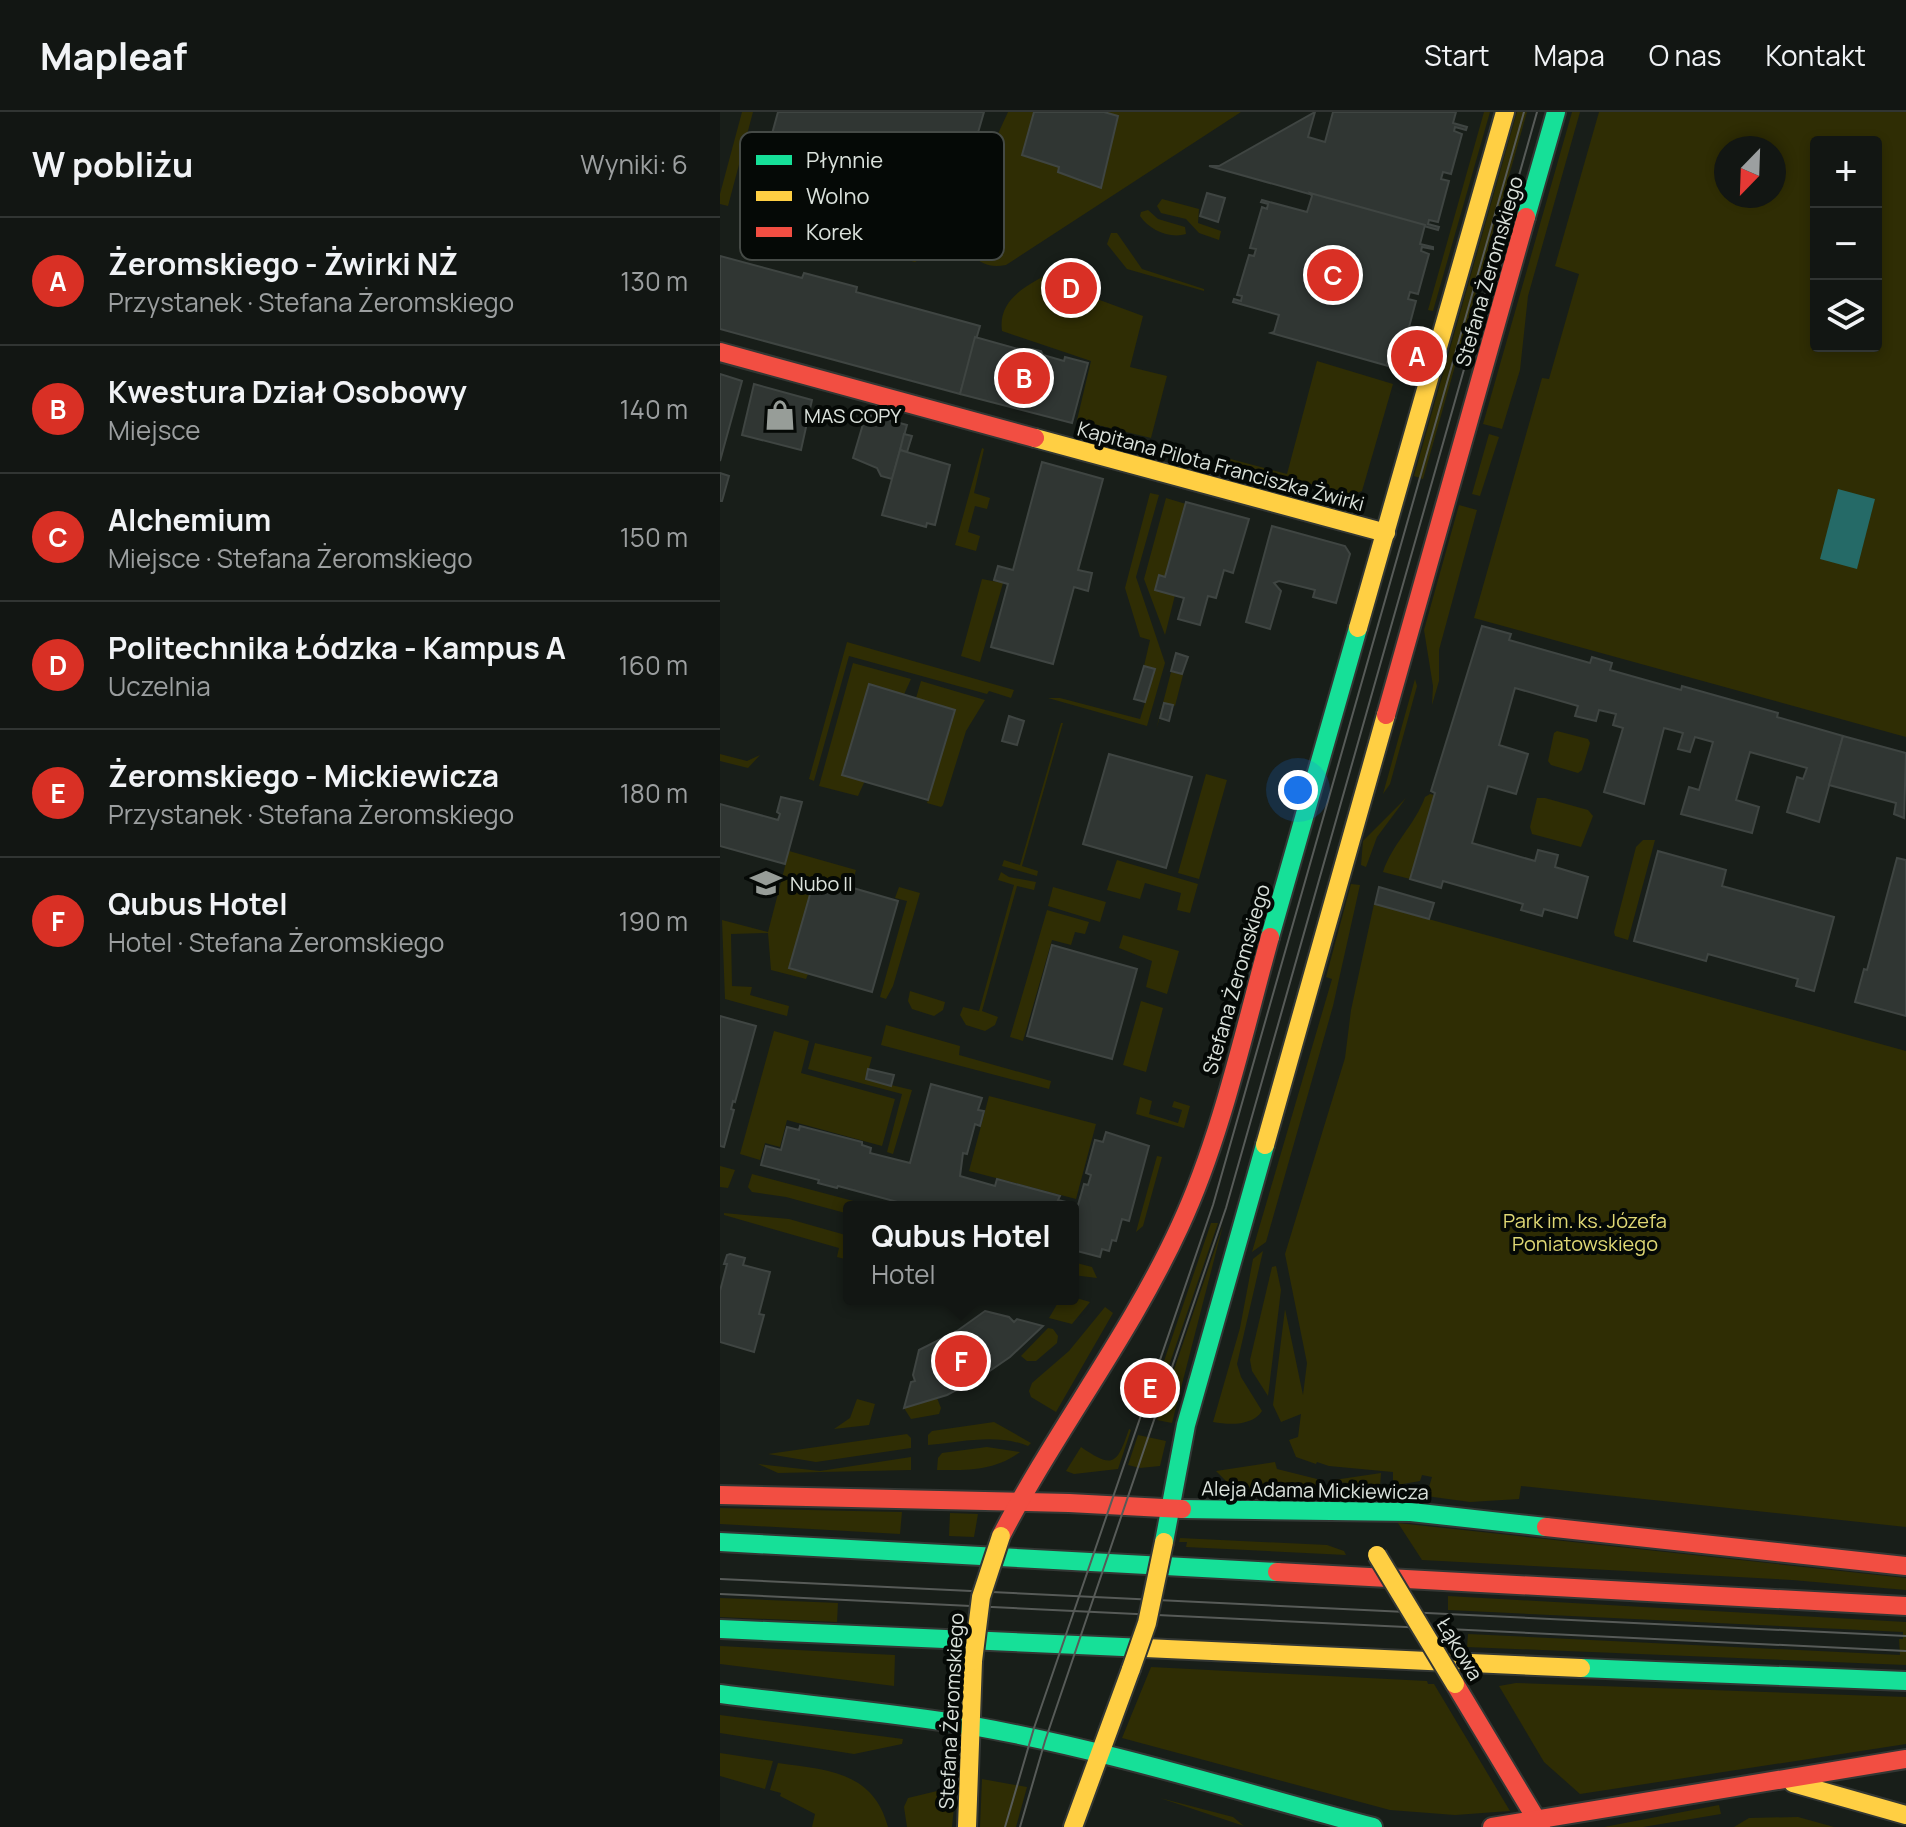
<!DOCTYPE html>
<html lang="pl">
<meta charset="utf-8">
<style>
:root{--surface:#121613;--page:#1b1f1c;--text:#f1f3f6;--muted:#9c9fa0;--line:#313533;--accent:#d93025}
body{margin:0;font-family:Manrope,sans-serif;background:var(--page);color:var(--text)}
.controls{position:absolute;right:24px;top:24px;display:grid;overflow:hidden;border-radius:8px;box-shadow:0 4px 12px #0003}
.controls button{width:72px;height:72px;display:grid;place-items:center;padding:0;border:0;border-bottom:2px solid var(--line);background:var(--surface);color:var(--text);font:40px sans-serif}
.compass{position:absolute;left:994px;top:24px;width:72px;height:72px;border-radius:50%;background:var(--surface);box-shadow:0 4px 12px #0003;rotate:203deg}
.you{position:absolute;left:578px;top:678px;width:28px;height:28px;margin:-20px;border:6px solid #fff;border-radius:50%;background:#1a73e8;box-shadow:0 0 0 12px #1a73e833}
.badge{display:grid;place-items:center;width:52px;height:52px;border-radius:50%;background:var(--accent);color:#fff;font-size:26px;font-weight:700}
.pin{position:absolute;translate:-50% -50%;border:4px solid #fff;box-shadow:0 2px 8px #0006}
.popup{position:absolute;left:123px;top:1089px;width:236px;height:104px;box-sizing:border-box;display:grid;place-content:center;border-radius:8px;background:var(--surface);filter:drop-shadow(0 2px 6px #0005);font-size:26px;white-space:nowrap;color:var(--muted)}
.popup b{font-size:30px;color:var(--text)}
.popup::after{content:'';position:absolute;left:50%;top:100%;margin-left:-16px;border:16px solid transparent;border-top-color:var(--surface)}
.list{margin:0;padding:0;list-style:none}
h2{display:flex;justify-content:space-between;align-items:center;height:104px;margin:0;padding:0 32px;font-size:34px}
h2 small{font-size:26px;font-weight:400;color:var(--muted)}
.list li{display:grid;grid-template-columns:52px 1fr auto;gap:24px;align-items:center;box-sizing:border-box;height:128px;padding:0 32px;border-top:2px solid var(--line)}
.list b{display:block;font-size:30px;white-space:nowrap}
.list p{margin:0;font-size:26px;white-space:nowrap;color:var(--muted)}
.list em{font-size:26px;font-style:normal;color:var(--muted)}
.icon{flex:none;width:44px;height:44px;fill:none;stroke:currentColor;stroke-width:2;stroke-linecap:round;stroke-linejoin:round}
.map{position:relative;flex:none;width:1186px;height:1715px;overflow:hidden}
header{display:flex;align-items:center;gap:48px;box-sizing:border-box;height:112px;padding:0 40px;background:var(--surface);border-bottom:2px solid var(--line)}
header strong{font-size:38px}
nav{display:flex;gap:44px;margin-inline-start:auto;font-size:28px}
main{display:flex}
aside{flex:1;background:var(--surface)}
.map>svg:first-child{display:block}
</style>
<header>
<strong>Mapleaf</strong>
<nav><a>Start</a><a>Mapa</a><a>O nas</a><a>Kontakt</a></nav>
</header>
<main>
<aside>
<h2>W pobliżu<small>Wyniki: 6</small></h2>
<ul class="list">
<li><span class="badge">A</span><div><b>Żeromskiego - Żwirki NŻ</b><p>Przystanek · Stefana Żeromskiego</p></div><em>130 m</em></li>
<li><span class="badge">B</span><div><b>Kwestura Dział Osobowy</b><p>Miejsce</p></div><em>140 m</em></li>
<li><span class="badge">C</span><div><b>Alchemium</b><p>Miejsce · Stefana Żeromskiego</p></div><em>150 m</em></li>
<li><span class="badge">D</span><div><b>Politechnika Łódzka - Kampus A</b><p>Uczelnia</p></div><em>160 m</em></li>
<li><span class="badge">E</span><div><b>Żeromskiego - Mickiewicza</b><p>Przystanek · Stefana Żeromskiego</p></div><em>180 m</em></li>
<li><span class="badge">F</span><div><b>Qubus Hotel</b><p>Hotel · Stefana Żeromskiego</p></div><em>190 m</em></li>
</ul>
</aside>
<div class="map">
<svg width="1186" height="1715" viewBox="0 0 1186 1715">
<rect width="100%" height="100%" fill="#181e19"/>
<g fill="#2f2d04" fill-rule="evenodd">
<polygon points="22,0 33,0 8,94 0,92 0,82"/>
<path d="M288 0H521L286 153C269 156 258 152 249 137L284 120 278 107 249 122 271 37Z"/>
<polygon points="764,0 770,0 713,199 708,198"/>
<polygon points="797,0 807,0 703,367 694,364"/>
<polygon points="852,0 860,0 808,184 800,258 782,317 763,312"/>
<path d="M879 0H1186V625L754 506 822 266 829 267 859 162 835 154ZM1096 30H1156V234H1096ZM1006 36H1054V84H1006Z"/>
<polygon points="442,87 479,97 478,111 501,119 499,128 479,121 466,107 441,101 437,94"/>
<polygon points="38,98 117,118 115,126 111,128 47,110"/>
<path d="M428 98 438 107 465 115 466 122C450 127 429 118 420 104L421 100Z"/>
<polygon points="391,121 397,121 422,157 484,177 484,179 407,157 387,132"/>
<polygon points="130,122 207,143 195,150 129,133 127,131"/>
<path d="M341 155H349L368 181 377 187 423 204 410 255 447 264 431 326 357 308 371 249 282 219C277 183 315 170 341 155Z"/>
<polygon points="597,249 673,272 642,379 631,383 502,348 503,345 567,362"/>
<polygon points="769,322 779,325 760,384 752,382"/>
<polygon points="262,336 264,337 254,381 270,386 267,397 255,394 248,420 260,424 256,439 235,433"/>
<polygon points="430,381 439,383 416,465 445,551 427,614 328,586 340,586 420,607 435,558 424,554 430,528 420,525 405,476"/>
<polygon points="446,386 466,392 445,465 439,463 455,483 445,523 424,467"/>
<polygon points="739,393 757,398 719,538 719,569 712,593 713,574 704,518"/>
<polygon points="262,467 283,471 260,550 241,544"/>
<polygon points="127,530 294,578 291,586 269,579 267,582 129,544 94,669 89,667"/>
<polygon points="133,551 191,567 138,684 99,674"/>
<polygon points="451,560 463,563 455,594 444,591 436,618"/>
<polygon points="695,567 697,574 670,672 663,682"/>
<polygon points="201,569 265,588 246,619 223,693 221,695 207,691 235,598 196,586"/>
<polygon points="341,611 343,611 302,754 318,759 317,764 282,754 284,748 300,753"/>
<polygon points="837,619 868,627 870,631 862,658 858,661 831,653 828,649 834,621"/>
<polygon points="0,642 27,649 40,643 28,656 0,649"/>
<polygon points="486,662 507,668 479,767 458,761"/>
<path d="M710 682 714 683 690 767 663 760C672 732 695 713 705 685Z"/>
<polygon points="686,686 657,725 646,755 641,753 643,729"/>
<polygon points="817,686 825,686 868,698 873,704 861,735 812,722 810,715"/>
<polygon points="923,728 935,728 908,828 895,824 894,820 916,735"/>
<polygon points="69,739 136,758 131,776 95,766 69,855 88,862 86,867 51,858 48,821 11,822 12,874 32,875 30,883 69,894 67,904 5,887 2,808 48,820"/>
<polygon points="397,748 478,772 470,801 457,798 461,781 425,771 420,787 387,778"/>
<polygon points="281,760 289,765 316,770 314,778 297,774 262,899 278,905 275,913 265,919 246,913 240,903 243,895 259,899 294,773 278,768"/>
<polygon points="631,772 640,773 613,894 546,1130 532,1140 612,867 606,865"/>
<polygon points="179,775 200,781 173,874 166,887 160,885 187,789 175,786"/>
<polygon points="333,775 386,790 380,810 328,794"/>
<polygon points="654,792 1186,939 1186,1415 801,1374 799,1387 750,1390 684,1381 704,1379 709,1375 712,1365 702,1363 700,1369 677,1373 673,1385 673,1360 609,1354 597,1350 596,1352 576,1345 569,1328 578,1325 581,1302 561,1310 553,1293 565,1197 583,1283 587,1251 565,1142 625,946 631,898"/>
<polygon points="327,798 369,810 365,822 355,820 351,833 332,828 303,929 290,925"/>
<polygon points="403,823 459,839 447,882 426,875 432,849 399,836"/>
<polygon points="190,879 225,890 223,898 214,904 192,897 188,889"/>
<polygon points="421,889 443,896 426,960 403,953"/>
<polygon points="166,913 240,934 239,943 331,969 329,977 161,933"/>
<polygon points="54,919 89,929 81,961 175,987 162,1034 67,1008 60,1035 45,1031 40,1048 20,1042"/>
<polygon points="95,931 152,945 146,967 192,978 173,1042 167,1040 182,982 88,957"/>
<polygon points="269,984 376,1012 356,1087 249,1059"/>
<polygon points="420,985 432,989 429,1002 458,1011 462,998 452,995 454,989 470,994 464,1016 416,1002"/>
<polygon points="437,1044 442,1045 423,1114 416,1120"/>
<polygon points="0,1054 15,1058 8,1076 0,1075"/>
<polygon points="32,1062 156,1095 129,1095 129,1102 66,1085 32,1080 28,1075"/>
<polygon points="4,1101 69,1107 129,1124 129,1148 117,1145 119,1136 4,1103"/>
<polygon points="491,1111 498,1111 431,1306 425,1305"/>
<polygon points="503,1113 452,1311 437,1308"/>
<path d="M543 1139 517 1252 521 1265 542 1299C532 1314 510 1313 493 1310L520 1216 533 1147Z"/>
<polygon points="353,1150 372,1155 377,1166 353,1163"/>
<polygon points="556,1154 561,1178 548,1284 532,1259 530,1248 552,1155"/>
<polygon points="353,1185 370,1190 352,1212 329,1206 339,1189"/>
<polygon points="385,1195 393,1201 336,1300 311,1285 309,1279 312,1271 349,1239"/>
<polygon points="328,1216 333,1217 338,1224 337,1231 316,1249 307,1249 301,1244"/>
<polygon points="217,1286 221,1296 219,1302 191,1307 184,1296"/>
<polygon points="137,1287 155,1292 149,1313 114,1317 130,1306"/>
<path d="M274 1310 311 1331 308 1334C276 1321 242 1330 208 1333V1323L212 1319Z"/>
<path d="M409 1317 411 1318 398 1357 354 1362 346 1359 361 1335C393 1357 397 1353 409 1317Z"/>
<polygon points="187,1322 191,1326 191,1336 96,1350 48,1342"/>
<polygon points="418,1323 446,1329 440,1354 420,1356 408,1353"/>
<path d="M267 1335 300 1340C274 1359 248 1358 217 1358L218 1346 222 1341Z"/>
<polygon points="191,1345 191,1358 58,1361 38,1352 100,1359"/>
<polygon points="555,1350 557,1357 597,1367 597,1376 659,1382 527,1377 507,1370 496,1359"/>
<polygon points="661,1361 660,1374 607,1369"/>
<polygon points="0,1396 182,1400 180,1422 0,1412"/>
<polygon points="230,1401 258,1402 254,1425 229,1424"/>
<polygon points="678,1411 1186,1466 1186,1478 1072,1468 702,1448"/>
<polygon points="460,1426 607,1433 624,1439 626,1443 466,1435 467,1430 459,1430"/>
<polygon points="728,1484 1186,1510 1186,1553 747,1535 748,1522 1180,1543 1179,1527 1183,1527 1183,1520 728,1498"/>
<polygon points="0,1486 118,1491 117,1510 0,1505"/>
<polygon points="0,1534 175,1543 174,1574 0,1552"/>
<polygon points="431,1555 707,1569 708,1572 714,1572 790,1699 735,1703 670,1698 402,1626"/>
<polygon points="796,1571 1186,1585 1186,1632 860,1682 824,1650 779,1574"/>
<polygon points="0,1603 183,1627 182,1632 134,1642 0,1621"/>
<polygon points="0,1641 53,1649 45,1677 0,1664"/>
<path d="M58 1651C107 1658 153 1659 168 1715H92L95 1702 60 1684 61 1681 50 1678Z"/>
<polygon points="237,1665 232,1715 187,1715 184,1695 188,1686 217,1679"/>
<polygon points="262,1667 307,1675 296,1715 260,1715"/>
<polygon points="440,1686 513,1705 524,1714"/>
<polygon points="999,1693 1001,1702 923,1715 884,1715"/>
<polygon points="1078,1705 1114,1715 1014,1715 1029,1706"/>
</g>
<polygon fill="#256a67" points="1118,377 1155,387 1137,457 1100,447"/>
<g fill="#303633" stroke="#3f4542" stroke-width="2">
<polygon points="58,0 264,0 257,24 253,23 250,30 232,96 226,94 225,98 231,100 228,113 198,105 198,103 203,104 203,101 184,96 183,101 180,100 182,86 180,90 177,90 173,89 174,84 172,83 168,97 166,97 168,91 116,77 115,80 121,82 121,85 101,79 104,66 96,64 93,76 41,62"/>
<polygon points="314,0 384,0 398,4 381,76 338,60 339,55 302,43"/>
<polygon points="595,0 588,25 605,30 613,0 736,0 733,11 747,15 746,18 735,15 734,19 742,22 731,62 723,60 721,67 729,69 718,110 709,108 708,112 719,115 718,118 489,54 499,54"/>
<polygon points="487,81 505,86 498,110 480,104"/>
<polygon points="590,81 705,113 700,132 713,135 713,137 702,135 701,139 709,142 698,182 690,180 688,187 696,189 685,230 676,227 675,232 685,235 685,237 672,234 667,251 680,255 679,257 551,221 554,220 559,203 513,190 514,187 521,189 522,184 517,183 529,143 534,144 536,137 530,136 542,95 547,97 548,92 541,90 542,88 587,100 592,84"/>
<polygon points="0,144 82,166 84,161 137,175 136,180 260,214 240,282 0,217"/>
<polygon points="255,225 309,240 312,237 321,239 323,243 344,249 345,245 368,251 352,311 240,282"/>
<polygon points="0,262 22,269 0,349"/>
<polygon points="34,272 92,288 81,338 22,323"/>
<polygon points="146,302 187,313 172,367 161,364 157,356 133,346"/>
<polygon points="184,322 192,324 187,340 180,338"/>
<polygon points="180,338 230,353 215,413 207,411 206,415 162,403"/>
<polygon points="322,350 383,367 358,458 372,461 368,479 354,475 333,552 271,535 288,472 274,468 278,454 293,458"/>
<polygon points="0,361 9,364 2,389 0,389"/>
<polygon points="466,390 529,407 513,461 504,458 496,486 488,484 480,513 458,507 464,486 435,478 439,463 445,465"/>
<polygon points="552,414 625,434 630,442 616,491 593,485 595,478 559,469 554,471 561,479 550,517 526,510"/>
<polygon points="762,514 791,522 789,528 870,551 872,545 892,551 890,558 961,578 962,574 1058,601 1057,605 1123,624 1099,710 1067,700 1077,665 1083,667 1087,656 1030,640 1016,688 1039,695 1032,721 961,702 969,675 979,678 993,630 975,625 970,640 958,637 963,621 944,616 924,692 884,680 903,616 893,613 896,602 879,598 876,609 855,604 858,594 795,576 779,633 808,642 796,682 768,674 752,731 815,749 818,738 838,743 835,755 868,765 857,806 824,797 822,804 801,798 803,792 723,769 721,776 690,767 715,681 711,679"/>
<polygon points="456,541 468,545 462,562 451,559"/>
<polygon points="424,554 435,557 425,590 414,587"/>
<polygon points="149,572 235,598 208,688 122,663"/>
<polygon points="444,591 453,593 449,609 440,606"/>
<polygon points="289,604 304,609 297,633 282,629"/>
<polygon points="1123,624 1186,641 1184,706 1174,702 1176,691 1109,673"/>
<polygon points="389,642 472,665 446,756 363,732"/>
<polygon points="61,685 82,690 65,752 0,734 0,692 58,708 60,702 57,700"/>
<polygon points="938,739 1006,758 1002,774 1114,805 1094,879 1076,874 1078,867 988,842 986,849 914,829"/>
<polygon points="1177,746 1186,748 1186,904 1135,890 1144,857 1147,858"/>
<polygon points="95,765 178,789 152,880 69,856"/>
<polygon points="659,775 714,791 709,807 655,792"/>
<polygon points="332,833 417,857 392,947 307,924"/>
<polygon points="0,904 36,914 15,990 13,989 11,997 14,998 4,1035 0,1034"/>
<polygon points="148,957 174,963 171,974 146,967"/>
<polygon points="211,972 262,986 258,998 264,999 260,1014 255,1012 247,1042 243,1041 240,1064 275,1074 277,1067 340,1084 338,1088 358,1093 364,1072 368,1073 371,1063 366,1061 375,1028 383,1030 386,1020 429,1034 409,1109 402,1107 396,1129 392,1128 389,1139 382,1137 380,1145 353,1138 353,1095 196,1095 118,1074 117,1076 98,1071 99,1068 41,1053 46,1034 61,1038 67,1015 79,1018 80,1014 142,1030 142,1033 151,1036 150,1041 190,1051"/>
<polygon points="10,1142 25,1146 23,1153 50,1160 39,1202 44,1203 34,1240 0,1230 0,1179 7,1152 4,1152 7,1143"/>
<polygon points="265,1199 289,1205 294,1210 297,1207 323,1214 290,1245 261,1265 227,1283 184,1296 191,1270 195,1269 193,1263 199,1238 237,1219"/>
</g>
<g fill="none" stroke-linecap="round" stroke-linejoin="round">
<defs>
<g id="fast">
<polyline points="806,105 836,0"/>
<polyline points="550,825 638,516"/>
<polyline points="462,1397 691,1400 826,1415"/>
<polyline points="0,1430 557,1460"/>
<polyline points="444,1430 466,1313 545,1033"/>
<polyline points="0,1517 425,1536"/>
<polyline points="861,1556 1186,1569"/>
<path d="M0 1582C84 1593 169 1600 253 1614 388 1638 521 1680 653 1715"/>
</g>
<g id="slow">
<polyline points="315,326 666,421"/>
<polyline points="638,516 785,0"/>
<polyline points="545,1033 666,603"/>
<polyline points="425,1536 861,1556"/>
<polyline points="1073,1671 1186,1703"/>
<polyline points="247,1715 253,1549"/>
<polyline points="353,1715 411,1557"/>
</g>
<g id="jam">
<polyline points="0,240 315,326"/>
<polyline points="666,603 806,105"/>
<polyline points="0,1383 349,1391 462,1397"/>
<polyline points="826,1415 1186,1454"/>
<path d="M281 1424C336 1318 410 1223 460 1114 501 1026 524 919 550 825"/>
<polyline points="557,1460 1186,1494"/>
<polyline points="735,1572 821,1715"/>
<polyline points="772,1715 1186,1647"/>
</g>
</defs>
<use href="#fast" stroke="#333734" stroke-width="22"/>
<use href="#slow" stroke="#333734" stroke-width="22"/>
<use href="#jam" stroke="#333734" stroke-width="22"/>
<use href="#fast" stroke="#16e098" stroke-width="18"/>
<use href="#slow" stroke="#ffcf43" stroke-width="18"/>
<use href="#jam" stroke="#f24e42" stroke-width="18"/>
<g stroke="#575b58" stroke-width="2">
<polyline points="0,1467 1186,1524"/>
<polyline points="0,1482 1186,1539"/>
<polyline points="285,1715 314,1616 493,1093 804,0"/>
<polyline points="300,1715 325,1629 506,1096 817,0"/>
</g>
<defs>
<g id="slow-bridge">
<polyline points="657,1443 735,1572"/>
<polyline points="253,1549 261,1485 281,1424"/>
<polyline points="411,1557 427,1511 444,1430"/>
</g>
</defs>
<use href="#slow-bridge" stroke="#333734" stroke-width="22" stroke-linecap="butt"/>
<use href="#slow-bridge" stroke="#ffcf43" stroke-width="18"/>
</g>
<defs>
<symbol id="shop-bare" viewBox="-9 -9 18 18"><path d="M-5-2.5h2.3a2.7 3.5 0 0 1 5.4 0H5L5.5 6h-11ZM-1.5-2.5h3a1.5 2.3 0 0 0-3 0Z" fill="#979d98" stroke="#050906" stroke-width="2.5" paint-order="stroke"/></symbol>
<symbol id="school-bare" viewBox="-9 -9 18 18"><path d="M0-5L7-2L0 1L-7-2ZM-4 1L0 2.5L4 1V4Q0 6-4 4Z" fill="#979d98" stroke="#050906" stroke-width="2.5" paint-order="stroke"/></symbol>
</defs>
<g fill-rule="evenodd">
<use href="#shop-bare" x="38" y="281" width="44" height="44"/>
<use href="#school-bare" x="24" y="749" width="44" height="44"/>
</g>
<g text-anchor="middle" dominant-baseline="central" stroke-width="8" stroke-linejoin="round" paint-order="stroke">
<g font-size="20" fill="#dbe2dc" stroke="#050906">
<text transform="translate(769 159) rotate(-74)">Stefana Żeromskiego</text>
<text transform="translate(501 354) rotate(15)">Kapitana Pilota Franciszka Żwirki</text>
<text transform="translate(516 867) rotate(-74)">Stefana Żeromskiego</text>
<text transform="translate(595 1378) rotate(1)">Aleja Adama Mickiewicza</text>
<text transform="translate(740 1537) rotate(59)">Łąkowa</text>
<text transform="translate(231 1599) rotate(-87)">Stefana Żeromskiego</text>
</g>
<g font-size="20" fill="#dbe2dc" stroke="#050906" text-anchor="start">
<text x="84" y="303">MAS COPY</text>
<text x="70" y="771">Nubo II</text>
</g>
<g font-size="20" fill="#e0d875" stroke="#050906">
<text x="865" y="1108">Park im. ks. Józefa<tspan x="865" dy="23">Poniatowskiego</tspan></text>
</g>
</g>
<rect x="20" y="20" width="264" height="128" rx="12" fill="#050906" stroke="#454a46" stroke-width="2"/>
<rect x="36" y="43" width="36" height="10" fill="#16e098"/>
<rect x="36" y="79" width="36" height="10" fill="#ffcf43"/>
<rect x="36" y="115" width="36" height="10" fill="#f24e42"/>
<g font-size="22" fill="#dbe2dc">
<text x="86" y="56">Płynnie</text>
<text x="86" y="92">Wolno</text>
<text x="86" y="128">Korek</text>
</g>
</svg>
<div class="controls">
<button>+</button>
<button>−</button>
<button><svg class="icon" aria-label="layers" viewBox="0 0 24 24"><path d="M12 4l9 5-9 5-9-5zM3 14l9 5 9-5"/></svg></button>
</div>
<svg class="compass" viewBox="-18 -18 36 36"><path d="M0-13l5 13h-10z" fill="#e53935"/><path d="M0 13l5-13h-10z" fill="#9c9fa0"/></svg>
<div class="you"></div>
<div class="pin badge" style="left:697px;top:244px">A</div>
<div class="pin badge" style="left:304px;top:266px">B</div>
<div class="pin badge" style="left:613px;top:163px">C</div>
<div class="pin badge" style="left:351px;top:176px">D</div>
<div class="pin badge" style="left:430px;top:1276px">E</div>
<div class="pin badge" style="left:241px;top:1249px">F</div>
<div class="popup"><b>Qubus Hotel</b>Hotel</div>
</div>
</main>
